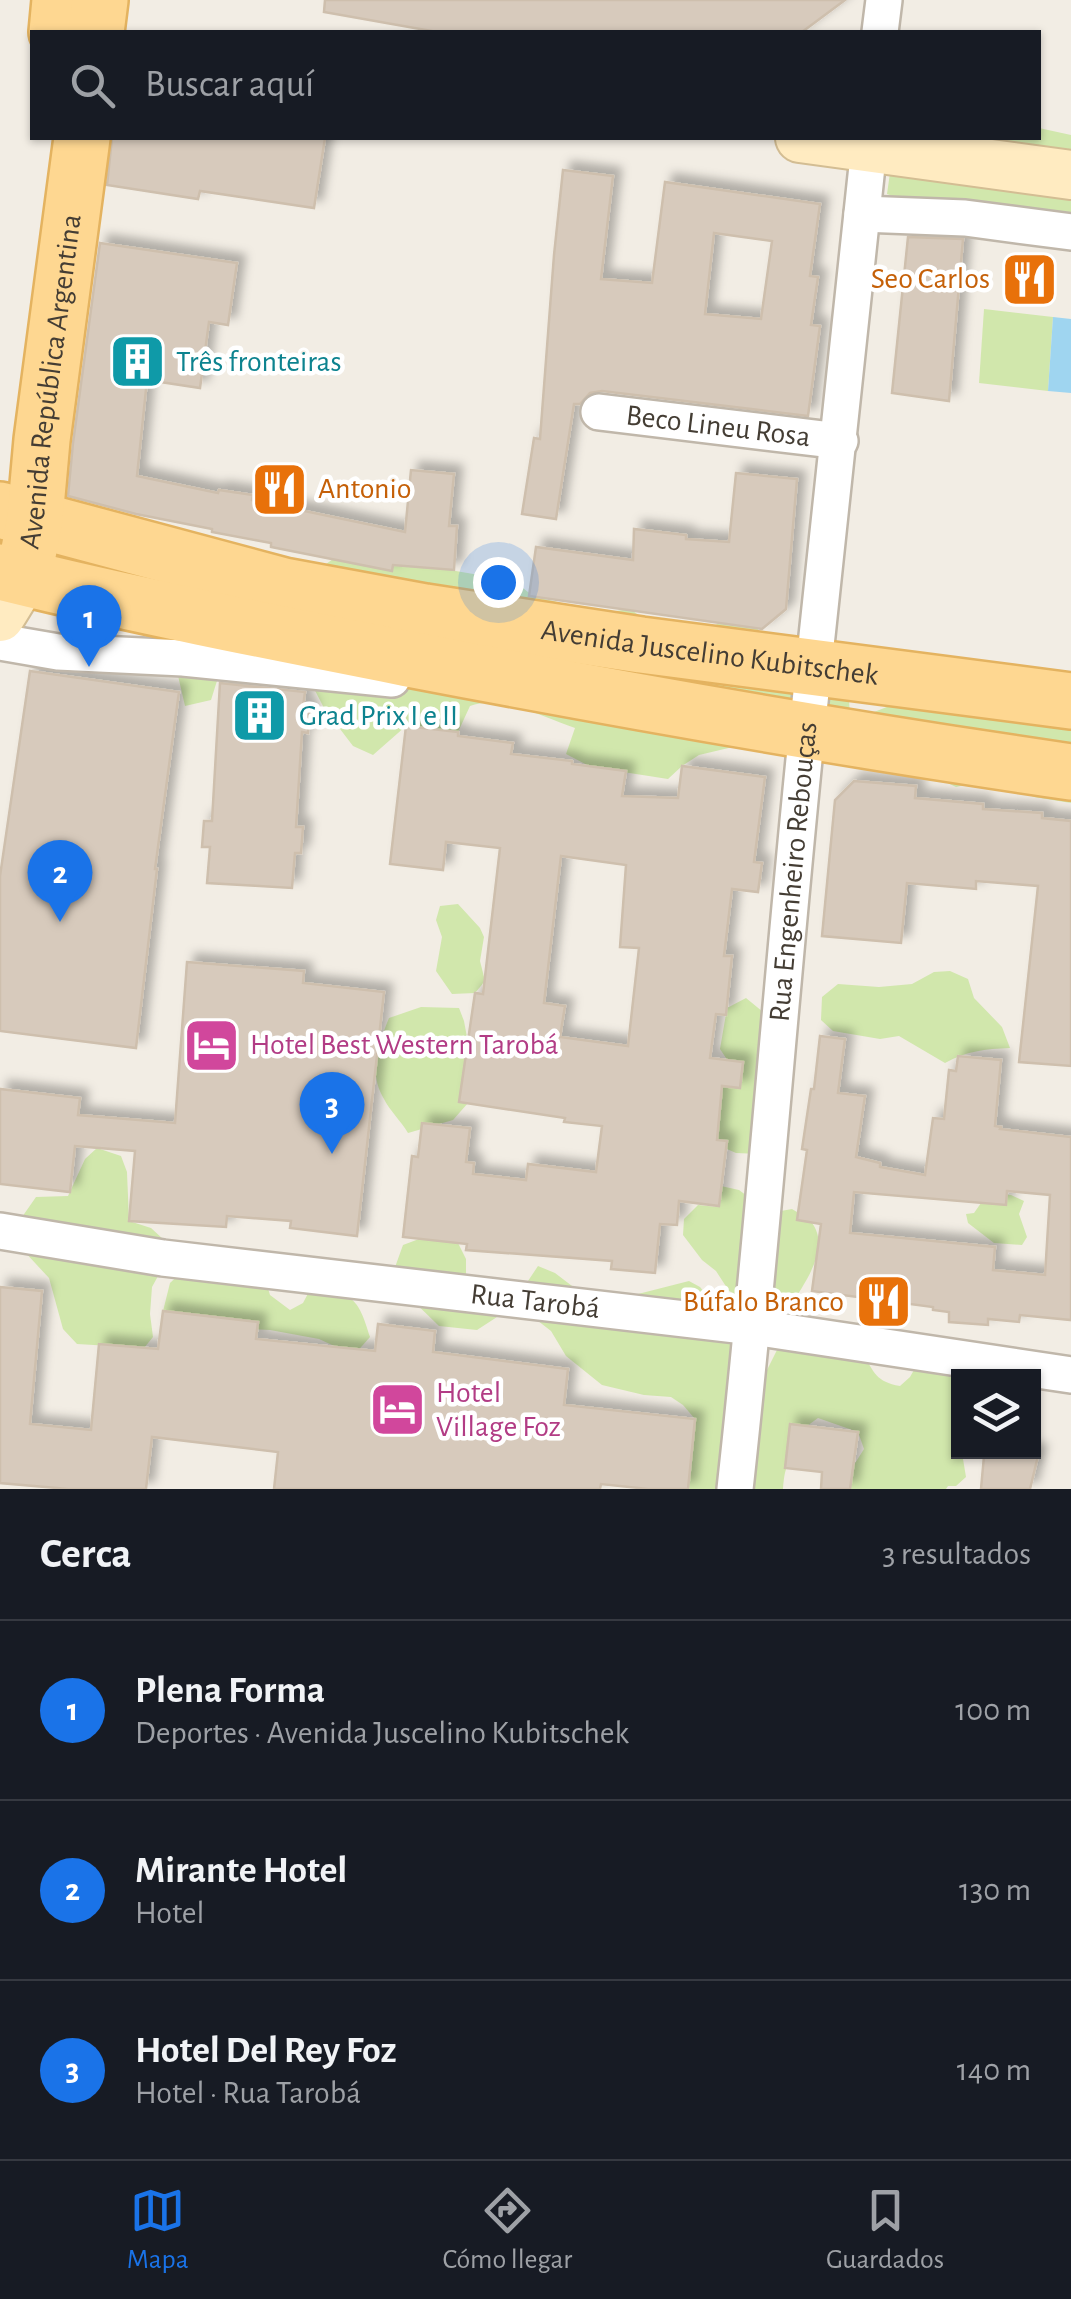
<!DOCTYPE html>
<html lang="es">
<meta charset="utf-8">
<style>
:root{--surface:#171b24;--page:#20242c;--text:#f1f3f6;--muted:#9ea1a6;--line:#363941;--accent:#1a73e8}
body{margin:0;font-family:"Alegreya Sans",sans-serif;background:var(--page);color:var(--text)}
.controls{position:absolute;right:30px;bottom:30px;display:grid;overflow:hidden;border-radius:0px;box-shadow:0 2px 8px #0004}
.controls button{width:90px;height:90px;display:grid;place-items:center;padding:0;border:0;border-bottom:2px solid var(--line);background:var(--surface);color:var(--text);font:50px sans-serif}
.you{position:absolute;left:498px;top:582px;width:35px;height:35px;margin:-25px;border:8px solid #fff;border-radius:50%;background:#1a73e8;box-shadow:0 0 0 15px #1a73e833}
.badge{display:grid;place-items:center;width:65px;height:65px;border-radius:50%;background:var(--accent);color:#fff;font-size:32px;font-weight:700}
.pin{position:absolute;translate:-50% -82px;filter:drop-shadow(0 2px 5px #0008)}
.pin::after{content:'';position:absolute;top:52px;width:35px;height:30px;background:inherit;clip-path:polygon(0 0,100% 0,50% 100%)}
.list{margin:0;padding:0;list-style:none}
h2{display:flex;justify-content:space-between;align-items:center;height:130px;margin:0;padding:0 40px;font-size:42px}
h2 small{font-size:32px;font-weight:400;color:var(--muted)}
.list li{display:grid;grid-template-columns:65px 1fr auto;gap:30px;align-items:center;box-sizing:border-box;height:180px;padding:0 40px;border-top:2px solid var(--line)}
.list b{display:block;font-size:38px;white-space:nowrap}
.list p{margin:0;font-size:32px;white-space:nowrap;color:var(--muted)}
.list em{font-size:32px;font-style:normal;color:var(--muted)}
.icon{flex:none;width:55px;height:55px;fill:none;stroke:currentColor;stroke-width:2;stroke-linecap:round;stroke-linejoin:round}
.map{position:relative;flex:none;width:1071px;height:1489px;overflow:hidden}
.search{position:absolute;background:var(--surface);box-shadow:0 2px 8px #0004;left:30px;right:30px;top:30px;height:110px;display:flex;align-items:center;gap:25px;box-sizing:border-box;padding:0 35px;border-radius:0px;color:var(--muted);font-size:38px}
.sheet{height:670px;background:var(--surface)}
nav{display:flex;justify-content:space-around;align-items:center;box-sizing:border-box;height:140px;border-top:2px solid var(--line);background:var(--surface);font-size:28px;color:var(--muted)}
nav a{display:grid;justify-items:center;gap:5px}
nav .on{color:var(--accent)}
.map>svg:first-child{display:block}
</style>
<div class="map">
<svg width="1071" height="1489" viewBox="0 0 1071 1489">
<defs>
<filter id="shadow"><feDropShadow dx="8" dy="-8" stdDeviation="5" flood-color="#0004"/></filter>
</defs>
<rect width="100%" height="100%" fill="#f2ede4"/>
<g fill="#d1e7ac">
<polygon points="1039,128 1071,135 1071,232 926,208 887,194 890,173 913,138 1038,138"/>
<polygon points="984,309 1053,317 1048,391 979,383"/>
<path d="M428 550 450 570 491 577 518 584 533 596 602 613 630 609 654 626 704 629 745 614 758 628V651L849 699 850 719 775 752 749 750 737 746 699 755 682 766 668 779 591 767 566 754 575 728C544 718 502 694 470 706L458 732 406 726 373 755 353 746 324 708 306 673 221 668 211 700 185 706 176 667 166 665 123 603 133 571 308 577 340 554Z"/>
<polygon points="912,697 1071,718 1071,803 1034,797 1014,788 978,782 956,787 939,779 859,718"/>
<polygon points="458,904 480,928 484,937 480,961 485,981 475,993 452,994 436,971 442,937 436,920 440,906"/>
<path d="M950 971 968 979 974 998 1002 1027 1010 1048C985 1049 966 1051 945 1063L899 1036 880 1039 833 1031 821 1020 822 997 838 984 879 987 912 984 934 972Z"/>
<polygon points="746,998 769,1017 766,1085 755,1092 770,1103 759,1154 736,1153 706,1140 707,1084 734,1070 720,1049 727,1008"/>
<path d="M421 1007 459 1008 464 1021 473 1070 468 1103 453 1120 408 1133C401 1121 390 1111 384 1099 368 1073 378 1045 389 1018Z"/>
<polygon points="97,1148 121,1156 127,1172 129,1221 151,1228 164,1240 163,1267 152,1287 150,1314 153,1337 144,1348 77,1344 63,1329 49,1278 23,1250 13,1230 36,1197 68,1196 85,1159"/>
<path d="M721 1186 739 1190 770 1213 792 1209C798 1213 808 1217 812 1223 831 1248 804 1284 791 1305L768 1299 744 1298 729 1291 716 1271 702 1260 683 1235 684 1219 698 1205 718 1207Z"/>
<polygon points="995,1194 1011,1195 1024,1201 1019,1214 1027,1237 1022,1245 994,1243 968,1223 966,1214 974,1213 981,1203"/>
<polygon points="419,1239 458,1243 466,1259 466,1280 482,1296 497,1317 477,1330 439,1326 402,1290 394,1270 403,1245"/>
<path d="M538 1266 555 1273 593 1302 619 1306 638 1294 689 1281 700 1287 713 1303 735 1314 754 1374 767 1370 777 1350 788 1337 863 1354C874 1372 876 1382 900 1386L910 1377 918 1363 978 1376H958V1452H974L962 1453 966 1477 956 1486H948L946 1489H845L846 1482 852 1476V1468L864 1449 858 1432 818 1418 807 1426V1450C786 1460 785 1467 783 1489H688L695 1419 683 1405 671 1397 644 1395 602 1385 566 1356 551 1331 533 1317 524 1287Z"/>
<path d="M186 1268 263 1272 270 1295 290 1310 303 1303 313 1284C352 1295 358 1296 370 1337L354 1355 319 1339 270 1330 176 1326 163 1311 170 1283Z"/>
</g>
<polygon fill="#9fd5f0" points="1053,317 1071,319 1071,393 1048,391"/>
<g fill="#d7cabc" stroke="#cebfad" stroke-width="2.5" fill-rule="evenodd" filter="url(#shadow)">
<polygon points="325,0 845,0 802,32 437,32 324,12"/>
<polygon points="112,138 325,138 314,208 200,191 198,199 107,185"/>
<path d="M563 170 613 176 601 279 652 283 665 182 820 204 810 276 818 277 811 325 820 326 808 416 602 391 590 393 580 404H574L556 519 522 514 534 438 540 439 554 255ZM714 233 772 241 761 319 705 314Z"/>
<polygon points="908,237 963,239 949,401 892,393"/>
<polygon points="100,243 237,263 228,325 209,322 200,388 147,380 137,476 218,493 219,490 253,495 252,500 405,532 411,470 454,474 449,526 457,526 454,570 393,565 392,571 271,547 271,543 212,532 212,529 136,514 68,496 73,443"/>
<polygon points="736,473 797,479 786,609 762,629 529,596 536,547 633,560 634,529 686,535 686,539 729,542"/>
<polygon points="30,671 179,692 155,869 157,869 136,1048 0,1031 0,876"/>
<polygon points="220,683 305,692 303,707 310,707 308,733 302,732 296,827 303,827 301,853 295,853 292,888 207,883 210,847 202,847 204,821 212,821"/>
<path d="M406 726 458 732V736L513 743 511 754 572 761V764L626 771 622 796 678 798 682 766 765 777 754 862 762 863 758 892 732 889 724 956H732L726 1015 716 1014 710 1058 743 1062 740 1088 722 1086 717 1140 727 1141 719 1206 679 1201 677 1225 660 1224 655 1273 611 1269 612 1261 466 1250 467 1244 403 1237 412 1156 418 1157 422 1123 470 1128 466 1162 474 1163 473 1174 526 1180 528 1164 596 1172 602 1126 564 1122 565 1118 459 1102 475 993 483 994 500 848 446 842 443 870 390 864ZM561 856 626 865 620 947 639 948 628 1046 560 1037 565 1006 544 1003Z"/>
<polygon points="854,781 916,786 915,798 983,804 983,809 1042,813 1042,818 1071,821 1071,1066 1019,1062 1038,886 976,881 976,889 907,883 901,943 822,936 835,800"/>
<polygon points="187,962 304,971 303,983 384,992 357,1236 290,1228 291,1221 227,1216 226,1227 129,1221 135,1151 75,1146 70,1192 0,1184 0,1089 80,1098 78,1115 175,1123"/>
<path d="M820 1036 845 1039 838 1093 865 1096 856 1157 880 1163V1167L925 1175 933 1118 944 1119 949 1070 956 1071 958 1056 1001 1060 995 1126 1001 1127 1000 1129 1071 1137V1320L1020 1315 1019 1322 988 1319V1325L949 1322V1312L933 1310V1307L812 1291 821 1224 797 1220 807 1150 802 1149 811 1089H814ZM1007 1191 1050 1195 1045 1275 993 1270 995 1247 850 1233 854 1192 1006 1205Z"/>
<polygon points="0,1287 42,1291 30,1424 91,1430 99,1344 158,1349 163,1311 258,1322 256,1339 375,1351 378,1324 435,1331 433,1352 568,1369 564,1405 695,1419 688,1489 648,1489 601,1484 600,1489 274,1489 278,1452 152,1437 146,1489 68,1489 0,1483"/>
<polygon points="790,1424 858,1432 850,1489 821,1489 822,1472 785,1468"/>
<polygon points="996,1452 1039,1452 1030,1489 981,1489 984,1456 995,1457"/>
</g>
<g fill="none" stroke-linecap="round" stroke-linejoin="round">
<defs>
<g id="street">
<polyline points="880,32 884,0"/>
<polyline points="862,214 965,218 1071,232"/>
<path id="s1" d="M599 412 840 441"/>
<polyline points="0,642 58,652 183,658 392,679"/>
<path id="s2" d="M0 1231 163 1258 753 1327 1071 1375"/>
<path id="s3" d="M735 1489C763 1237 781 983 807 730 828 533 849 335 870 138"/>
</g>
<g id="secondary">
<polyline points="800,138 1071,175"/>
<polyline points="0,617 24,578"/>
</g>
<g id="primary">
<polyline points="57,32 60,0"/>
<polyline points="96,32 100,0"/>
<path id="s4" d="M0 510 284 586 425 612 641 645 1071 701"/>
<path id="s5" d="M28 555 35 518 42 440 82 138"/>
<path d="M0 572C137 606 276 633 414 660 633 702 851 740 1071 772"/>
</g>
</defs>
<use href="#street" stroke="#c0b7aa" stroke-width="40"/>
<use href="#secondary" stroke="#d3bd93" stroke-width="52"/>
<use href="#primary" stroke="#e4b360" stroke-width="60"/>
<use href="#street" stroke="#fff" stroke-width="35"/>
<use href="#secondary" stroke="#ffebc1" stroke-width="48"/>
<use href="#primary" stroke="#fed791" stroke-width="55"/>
</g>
<defs>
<symbol id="restaurant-square" viewBox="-11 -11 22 22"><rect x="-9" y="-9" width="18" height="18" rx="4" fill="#e8710a" stroke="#fff"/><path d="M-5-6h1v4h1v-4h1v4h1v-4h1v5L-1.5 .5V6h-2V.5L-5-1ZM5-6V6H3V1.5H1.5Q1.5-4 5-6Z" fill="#fff"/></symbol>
<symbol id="building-square" viewBox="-11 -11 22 22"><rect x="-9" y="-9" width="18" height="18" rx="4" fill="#0f9aa8" stroke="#fff"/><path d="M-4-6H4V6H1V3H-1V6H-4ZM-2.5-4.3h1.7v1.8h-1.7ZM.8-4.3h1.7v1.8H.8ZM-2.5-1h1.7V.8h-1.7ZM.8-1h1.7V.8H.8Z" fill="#fff"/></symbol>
<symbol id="hotel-square" viewBox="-11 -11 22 22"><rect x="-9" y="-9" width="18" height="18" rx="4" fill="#d1479c" stroke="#fff"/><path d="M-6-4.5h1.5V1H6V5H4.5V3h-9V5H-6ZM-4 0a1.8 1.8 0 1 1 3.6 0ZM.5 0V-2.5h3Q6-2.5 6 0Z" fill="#fff"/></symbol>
</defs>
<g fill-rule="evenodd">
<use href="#restaurant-square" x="998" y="248" width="63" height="63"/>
<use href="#building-square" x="106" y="330" width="63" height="63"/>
<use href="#restaurant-square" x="248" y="458" width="63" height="63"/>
<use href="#building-square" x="228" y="684" width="63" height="63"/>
<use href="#hotel-square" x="180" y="1014" width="63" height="63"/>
<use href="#restaurant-square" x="852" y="1270" width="63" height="63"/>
<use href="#hotel-square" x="366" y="1378" width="63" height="63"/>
</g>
<g text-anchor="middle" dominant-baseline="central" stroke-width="9" stroke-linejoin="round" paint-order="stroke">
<g font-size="30" fill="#c56008" stroke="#fff" text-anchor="end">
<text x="990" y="279">Seo Carlos</text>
<text x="318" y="489" text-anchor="start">Antonio</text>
<text x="844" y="1302">Búfalo Branco</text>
</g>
<g font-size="30" fill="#0d838f" stroke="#fff" text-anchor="start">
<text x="176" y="362">Três fronteiras</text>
<text x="299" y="716">Grad Prix I e II</text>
</g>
<g font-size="30" fill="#443d34" stroke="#fff">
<text stroke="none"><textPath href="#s5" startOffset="175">Avenida República Argentina</textPath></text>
<text stroke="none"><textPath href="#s1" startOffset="120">Beco Lineu Rosa</textPath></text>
<text stroke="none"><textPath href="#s4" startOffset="725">Avenida Juscelino Kubitschek</textPath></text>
<text stroke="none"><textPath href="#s3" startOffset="620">Rua Engenheiro Rebouças</textPath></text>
<text stroke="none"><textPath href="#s2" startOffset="540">Rua Tarobá</textPath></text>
</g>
<g font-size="30" fill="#b23c85" stroke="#fff" text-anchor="start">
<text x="250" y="1045">Hotel Best Western Tarobá</text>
<text x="436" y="1393">Hotel<tspan x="436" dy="34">Village Foz</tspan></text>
</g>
</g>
</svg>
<div class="controls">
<button><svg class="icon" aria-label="layers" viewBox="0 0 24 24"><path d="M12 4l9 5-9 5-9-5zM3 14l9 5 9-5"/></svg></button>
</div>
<div class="you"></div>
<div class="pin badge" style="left:89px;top:667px">1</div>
<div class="pin badge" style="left:60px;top:922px">2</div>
<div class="pin badge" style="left:332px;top:1154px">3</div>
<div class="search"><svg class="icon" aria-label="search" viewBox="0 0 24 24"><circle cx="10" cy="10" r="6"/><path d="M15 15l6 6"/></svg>Buscar aquí</div>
</div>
<section class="sheet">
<h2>Cerca<small>3 resultados</small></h2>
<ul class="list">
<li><span class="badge">1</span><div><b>Plena Forma</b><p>Deportes · Avenida Juscelino Kubitschek</p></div><em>100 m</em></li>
<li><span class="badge">2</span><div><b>Mirante Hotel</b><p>Hotel</p></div><em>130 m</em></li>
<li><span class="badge">3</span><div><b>Hotel Del Rey Foz</b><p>Hotel · Rua Tarobá</p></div><em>140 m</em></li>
</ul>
</section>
<nav>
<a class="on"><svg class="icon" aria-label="map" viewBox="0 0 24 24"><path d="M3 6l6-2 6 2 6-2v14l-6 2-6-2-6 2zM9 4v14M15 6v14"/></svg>Mapa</a>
<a><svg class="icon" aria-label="directions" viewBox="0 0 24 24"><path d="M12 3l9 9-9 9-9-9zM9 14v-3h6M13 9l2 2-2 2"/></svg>Cómo llegar</a>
<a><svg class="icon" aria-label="saved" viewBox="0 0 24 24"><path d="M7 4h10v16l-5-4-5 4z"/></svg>Guardados</a>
</nav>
